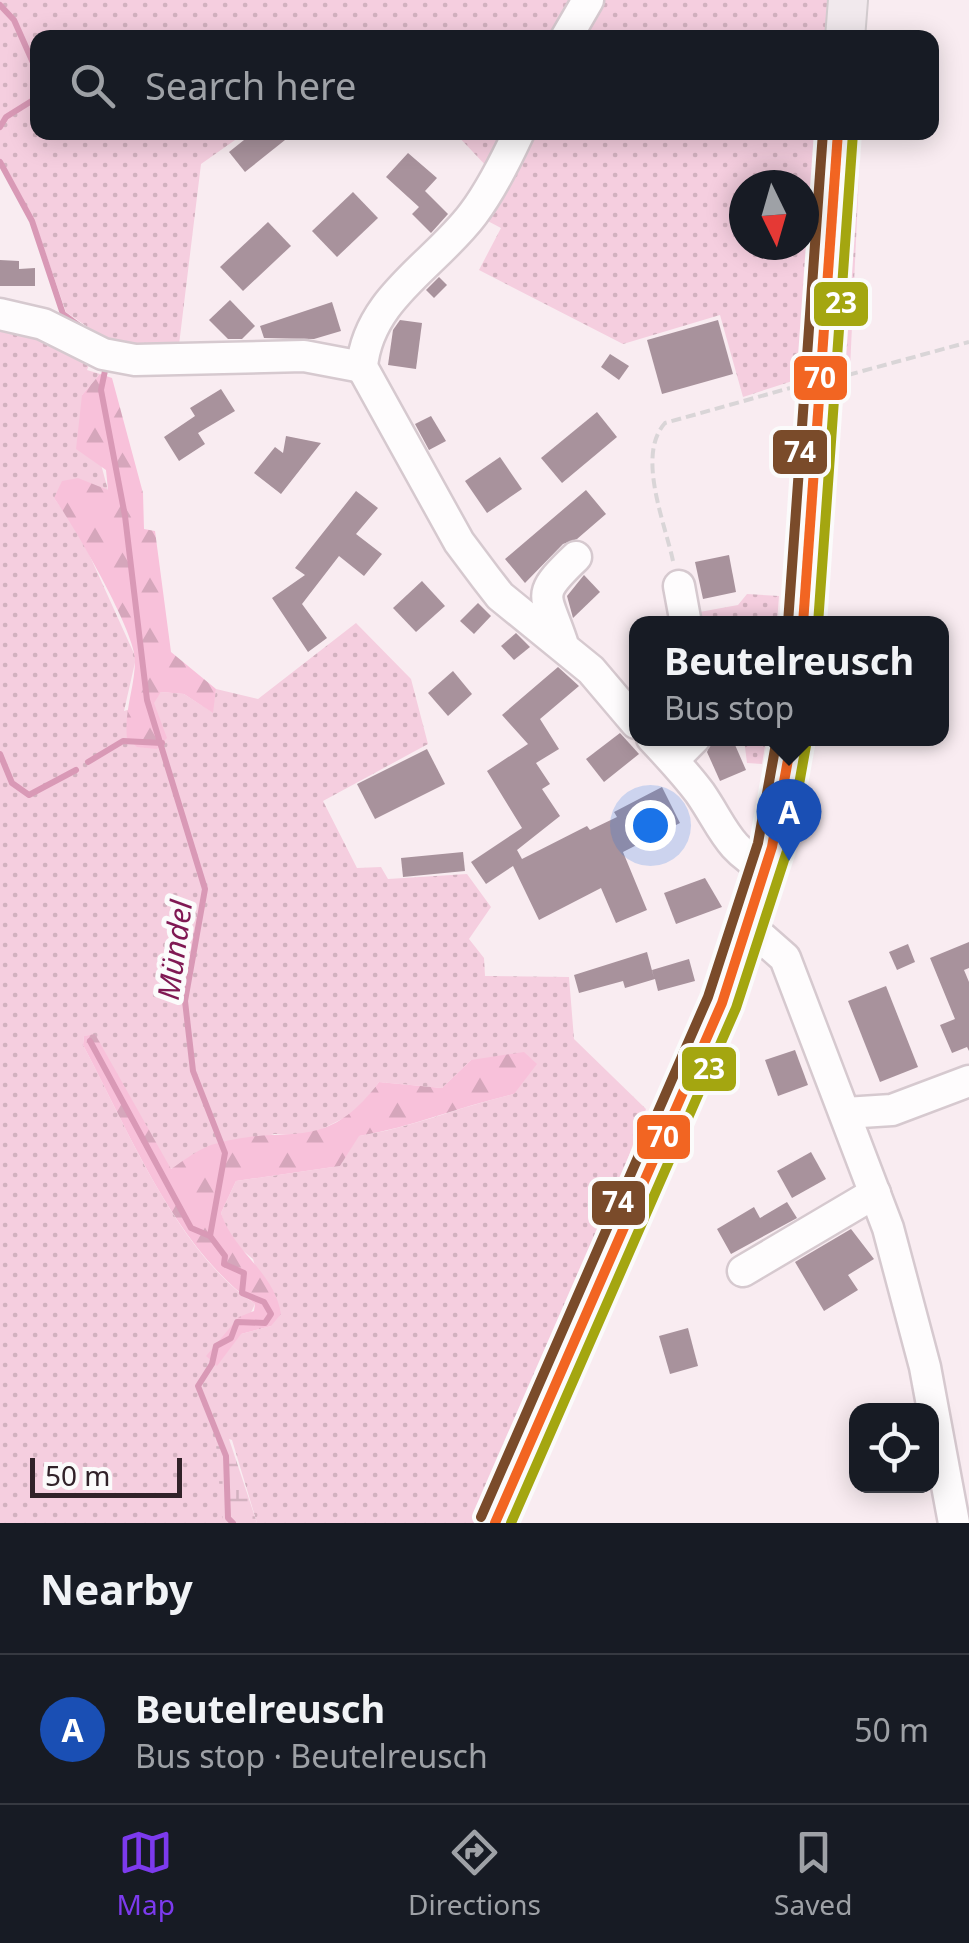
<!DOCTYPE html>
<meta charset="utf-8">
<style>
:root{--surface:#171b24;--page:#242831;--text:#f1f3f6;--muted:#9ea1a6;--line:#363941;--accent:#7c3aed}
body{margin:0;font-family:"Noto Sans",sans-serif;background:var(--page);color:var(--text)}
.controls{position:absolute;right:30px;bottom:30px;display:grid;overflow:hidden;border-radius:20px;box-shadow:0 5px 25px #0003}
.controls button{width:90px;height:90px;display:grid;place-items:center;padding:0;border:0;border-bottom:2px solid var(--line);background:var(--surface);color:var(--text);font:50px sans-serif}
.compass{position:absolute;left:729px;top:170px;width:90px;height:90px;border-radius:50%;background:var(--surface);box-shadow:0 5px 25px #0003;rotate:175deg}
.scale{position:absolute;left:30px;bottom:25px;width:152px;box-sizing:border-box;padding-left:10px;border:5px solid #312229;border-top:0;font-size:28px;line-height:35px;white-space:nowrap;color:#312229;-webkit-text-stroke:8px #fbfbfb;paint-order:stroke}
.you{position:absolute;left:650px;top:825px;width:35px;height:35px;margin:-25px;border:8px solid #fff;border-radius:50%;background:#1a73e8;box-shadow:0 0 0 15px #1a73e833}
.badge{display:grid;place-items:center;width:65px;height:65px;border-radius:50%;background:var(--accent);color:#fff;font-size:32px;font-weight:700}
.pin{position:absolute;translate:-50% -82px;filter:drop-shadow(0 2px 5px #0008)}
.pin::after{content:'';position:absolute;top:52px;width:35px;height:30px;background:inherit;clip-path:polygon(0 0,100% 0,50% 100%)}
.popup{position:absolute;left:629px;top:616px;width:320px;height:130px;box-sizing:border-box;display:grid;place-content:center;border-radius:20px;background:var(--surface);filter:drop-shadow(0 2px 8px #0005);font-size:32px;white-space:nowrap;color:var(--muted)}
.popup b{font-size:38px;color:var(--text)}
.popup::after{content:'';position:absolute;left:50%;top:100%;margin-left:-20px;border:20px solid transparent;border-top-color:var(--surface)}
.list{margin:0;padding:0;list-style:none}
h2{display:flex;justify-content:space-between;align-items:center;height:130px;margin:0;padding:0 40px;font-size:42px}
h2 small{font-size:32px;font-weight:400;color:var(--muted)}
.list li{display:grid;grid-template-columns:65px 1fr auto;gap:30px;align-items:center;box-sizing:border-box;height:150px;padding:0 40px;border-top:2px solid var(--line)}
.list b{display:block;font-size:38px;white-space:nowrap}
.list p{margin:0;font-size:32px;white-space:nowrap;color:var(--muted)}
.list em{font-size:32px;font-style:normal;color:var(--muted)}
.icon{flex:none;width:55px;height:55px;fill:none;stroke:currentColor;stroke-width:2;stroke-linecap:round;stroke-linejoin:round}
.map{position:relative;flex:none;width:969px;height:1523px;overflow:hidden}
.search{position:absolute;background:var(--surface);box-shadow:0 5px 25px #0003;left:30px;right:30px;top:30px;height:110px;display:flex;align-items:center;gap:25px;box-sizing:border-box;padding:0 35px;border-radius:20px;color:var(--muted);font-size:38px}
.sheet{height:280px;background:var(--surface)}
nav{display:flex;justify-content:space-around;align-items:center;box-sizing:border-box;height:140px;border-top:2px solid var(--line);background:var(--surface);font-size:28px;color:var(--muted)}
nav a{display:grid;justify-items:center;gap:5px}
nav .on{color:var(--accent)}
.map>svg:first-child{display:block}
</style>
<div class="map">
<svg width="969" height="1523" viewBox="0 0 969 1523">
<defs>
<pattern id="grass-dots" width="8" height="8" patternUnits="userSpaceOnUse" patternTransform="scale(2.5)"><rect width="8" height="8" fill="#f5cedf"/><path d="M2 2h.1M6 6h.1" fill="none" stroke="#d2b1bf" stroke-width="1.8" stroke-linecap="round"/></pattern>
<pattern id="forest-firs" width="22" height="20" patternUnits="userSpaceOnUse" patternTransform="scale(2.5)"><rect width="22" height="20" fill="#f8c1da"/><path d="M5 1l3.5 6h-7zM16 11l3.5 6h-7z" fill="#d5a6bb"/></pattern>
<pattern id="wetland-marsh" width="20" height="14" patternUnits="userSpaceOnUse" patternTransform="scale(2.5)"><rect width="20" height="14" fill="#f5cedf"/><path d="M1 5h8M5 5V1M11 12h8M15 12V8" fill="none" stroke="#d2b1bf"/></pattern>
</defs>
<rect width="100%" height="100%" fill="#f9ecf1"/>
<g fill="url(#grass-dots)" fill-rule="evenodd">
<polygon points="0,0 581,0 559,37 38,38 38,132 245,133 201,164 178,353 109,342 66,312 34,220 0,164"/>
<polygon points="599,0 837,0 834,37 577,38"/>
<polygon points="455,133 510,133 491,171"/>
<path d="M527 133H828L805 377 743 397 720 315 623 344 479 270 501 228 482 218ZM744 185H804V245H744Z"/>
<polygon points="846,133 861,133 850,369 840,365"/>
<path d="M0 321 92 357 87 370 100 374 82 395 108 490 54 498 79 532 136 658 124 711 153 702 161 692 184 694 212 712 216 689 258 699 356 623 411 679 428 744 323 801 357 868 381 867 388 879 467 874 491 907 469 939 484 958 485 976 569 977 574 1039 646 1109 575 1303 475 1523H257L232 1440 215 1434 225 1523H0ZM95 1035 170 1169 274 1134 310 1135 356 1112 379 1082 442 1088 471 1060 514 1094C461 1106 412 1128 358 1136L340 1166 236 1181 221 1213 229 1239 253 1259 271 1326 241 1334 255 1304C176 1251 128 1129 83 1045L84 1036Z"/>
<polygon points="747,594 779,596 777,623 696,623 694,613 738,605"/>
<polygon points="744,739 766,739 762,764 747,763"/>
</g>
<g fill="url(#forest-firs)">
<path d="M100 374 112 378 143 493 144 529 155 531 171 652 216 689 213 713 184 694 161 692 154 703 167 738 157 749 137 747 127 738C124 710 135 687 135 660 135 631 73 524 54 498L62 481 78 478 108 490 106 470 76 449 82 395Z"/>
<path d="M95 1034 171 1169C183 1161 197 1150 211 1145 287 1121 322 1158 379 1082L442 1088 471 1060 524 1052 537 1064 514 1094C461 1106 412 1127 359 1136L340 1166 236 1181 221 1213C234 1253 274 1271 281 1314L271 1326 241 1334 217 1366 206 1356 239 1317 254 1311 255 1304C174 1247 129 1131 83 1045L84 1036Z"/>
</g>
<polygon fill="url(#wetland-marsh)" points="225,1427 257,1523 225,1523 222,1517 215,1433"/>
<g fill="none" stroke-linecap="round" stroke-linejoin="round">
<g stroke="#d999b6" stroke-width="6">
<polyline points="0,5 14,20 38,74"/>
<polyline points="0,127 6,117 38,97"/>
<polyline points="0,162 32,221 63,314 82,328"/>
<polyline points="106,366 101,390 125,516 147,700 205,889 185,1001 193,1071 225,1153 210,1236 225,1256 224,1264 244,1273 242,1293 264,1302 271,1314 265,1323 237,1322 231,1338 216,1346 212,1364 198,1386 226,1456 228,1518 233,1523"/>
<polyline points="0,754 12,783 29,795 76,770"/>
<polyline points="88,762 123,741 162,743"/>
<polyline points="90,1041 191,1228 210,1236"/>
</g>
</g>
<g fill="#a8929c">
<polygon points="254,132 295,132 245,172 229,152"/>
<polygon points="408,153 437,178 425,191 448,214 431,233 412,214 419,207 386,177"/>
<polygon points="353,192 378,218 337,257 312,231"/>
<polygon points="268,222 291,246 243,291 220,267"/>
<polygon points="0,260 19,261 19,269 35,268 35,286 0,286"/>
<polygon points="439,277 447,285 434,298 426,290"/>
<polygon points="230,300 255,326 242,339 228,339 209,320"/>
<polygon points="332,302 341,331 314,339 264,338 260,326"/>
<polygon points="400,320 422,323 416,369 388,365 393,330"/>
<polygon points="718,320 733,374 662,394 647,340"/>
<polygon points="610,354 629,366 619,380 601,367"/>
<polygon points="221,389 235,411 198,433 205,444 179,461 164,437 195,416 190,408"/>
<polygon points="597,412 617,437 562,483 541,458"/>
<polygon points="431,416 446,441 429,450 415,424"/>
<polygon points="286,436 321,443 281,494 254,473 275,447 283,453"/>
<polygon points="500,457 522,489 487,513 465,481"/>
<polygon points="586,490 606,514 577,539 563,544 525,583 505,559"/>
<polygon points="356,491 378,508 356,534 382,554 364,576 339,556 302,604 327,638 308,652 272,598 305,575 295,568"/>
<polygon points="729,555 736,592 703,599 695,562"/>
<polygon points="584,575 600,592 573,618 567,596"/>
<polygon points="422,581 445,606 416,632 393,608"/>
<polygon points="478,603 491,616 474,634 460,621"/>
<polygon points="516,633 530,647 514,660 501,646"/>
<polygon points="558,667 579,686 540,719 559,749 536,763 550,784 542,789 560,816 517,850 522,859 587,826 590,830 617,817 614,812 662,787 680,823 623,852 647,910 616,923 601,888 539,920 513,866 486,884 471,862 522,828 487,771 528,744 502,715"/>
<polygon points="453,671 472,694 448,716 428,693"/>
<polygon points="620,733 639,754 604,782 586,759"/>
<polygon points="713,738 732,738 746,770 720,781 707,752"/>
<polygon points="427,749 445,784 375,819 357,784"/>
<polygon points="463,852 465,871 403,877 401,858"/>
<polygon points="705,878 722,907 676,924 664,893"/>
<polygon points="969,942 969,968 964,970 969,982 969,1051 967,1047 952,1053 940,1025 955,1019 930,958"/>
<polygon points="908,944 915,962 897,970 889,952"/>
<polygon points="647,952 654,978 652,970 689,959 695,981 658,991 655,979 625,988 623,981 579,993 574,975"/>
<polygon points="886,986 918,1067 880,1082 848,1001"/>
<polygon points="795,1050 808,1085 778,1096 765,1060"/>
<polygon points="811,1152 826,1179 792,1198 777,1171"/>
<polygon points="787,1202 797,1218 731,1254 717,1229 754,1207 760,1218"/>
<polygon points="851,1229 874,1259 848,1275 858,1290 824,1311 795,1262"/>
<polygon points="688,1328 698,1366 670,1374 659,1336"/>
</g>
<g fill="none" stroke-linecap="round" stroke-linejoin="round">
<defs>
<g id="minor">
<polyline points="566,38 588,0"/>
<path d="M519 132C506 160 491 190 473 214 435 265 368 298 362 367L459 542 486 578 500 596 591 670 636 723"/>
<polyline points="0,314 43,324 103,354 135,360 304,356 362,367"/>
<polyline points="679,586 686,624"/>
<path d="M562 642C546 593 534 597 576 557"/>
<path d="M652 738C669 756 685 773 700 793 724 828 727 849 768 870"/>
<polyline points="673,760 695,738"/>
<polyline points="752,929 785,958 888,1228 925,1367 954,1523"/>
<polyline points="845,1113 892,1110 969,1081"/>
<polyline points="743,1271 875,1193"/>
</g>
<g id="major">
<polyline points="845,38 848,0"/>
<polyline points="803,624 838,132"/>
<path d="M495 1523C549 1400 604 1278 658 1155 717 1019 775 887 792 738"/>
</g>
</defs>
<use href="#minor" stroke="#d6c9cf" stroke-width="35"/>
<use href="#major" stroke="#d3cccf" stroke-width="42"/>
<g stroke="#d9d5d7" stroke-width="4" stroke-dasharray="10 5" stroke-linecap="butt">
<polyline points="848,375 969,342"/>
<path d="M673 561C665 523 636 455 665 423L790 388"/>
</g>
<use href="#minor" stroke="#fefcfd" stroke-width="30"/>
<use href="#major" stroke="#f1e9ed" stroke-width="38"/>
<defs>
<g id="bus-1">
<polyline points="803,624 838,132"/>
<polyline points="495,1523 722,1003 772,847 792,738"/>
</g>
<g id="bus-2">
<polyline points="818,624 853,133"/>
<polyline points="511,1523 736,1008 787,851 807,740"/>
</g>
<g id="bus-3">
<polyline points="788,623 823,132"/>
<polyline points="481,1517 708,997 758,843 777,738"/>
</g>
</defs>
<use href="#bus-1" stroke="#fbfbfb" stroke-width="18"/>
<use href="#bus-2" stroke="#fbfbfb" stroke-width="18"/>
<use href="#bus-3" stroke="#fbfbfb" stroke-width="18"/>
<use href="#bus-1" stroke="#f26522" stroke-width="10"/>
<use href="#bus-2" stroke="#a4a610" stroke-width="10"/>
<use href="#bus-3" stroke="#7a4b2a" stroke-width="10"/>
</g>
<g text-anchor="middle" dominant-baseline="central" stroke-width="10" stroke-linejoin="round" paint-order="stroke">
<g font-size="30" font-style="italic" fill="#7f1853" stroke="#fbfbfb">
<text transform="translate(174 950) rotate(-82)">Mündel</text>
</g>
</g>
<g stroke="#fbfbfb" stroke-width="4">
<rect x="812" y="280" width="58" height="48" rx="10" fill="#a4a610"/>
<rect x="792" y="354" width="57" height="48" rx="10" fill="#f26522"/>
<rect x="771" y="428" width="58" height="48" rx="10" fill="#7a4b2a"/>
<rect x="680" y="1045" width="58" height="48" rx="10" fill="#a4a610"/>
<rect x="635" y="1113" width="57" height="48" rx="10" fill="#f26522"/>
<rect x="590" y="1179" width="57" height="48" rx="10" fill="#7a4b2a"/>
</g>
<g font-size="28" text-anchor="middle" font-weight="bold" fill="#fff">
<text x="841" y="313">23</text>
<text x="820" y="388">70</text>
<text x="800" y="462">74</text>
<text x="709" y="1079">23</text>
<text x="663" y="1147">70</text>
<text x="618" y="1212">74</text>
</g>
</svg>
<div class="controls">
<button><svg class="icon" aria-label="locate" viewBox="0 0 24 24"><circle cx="12" cy="12" r="6"/><path d="M12 2v4M12 18v4M2 12h4M18 12h4"/></svg></button>
</div>
<svg class="compass" viewBox="-18 -18 36 36"><path d="M0-13l5 13h-10z" fill="#e53935"/><path d="M0 13l5-13h-10z" fill="#9ea1a6"/></svg>
<div class="scale">50 m</div>
<div class="you"></div>
<div class="pin badge" style="left:789px;top:861px;background:#1a4fb4">A</div>
<div class="popup"><b>Beutelreusch</b>Bus stop</div>
<div class="search"><svg class="icon" aria-label="search" viewBox="0 0 24 24"><circle cx="10" cy="10" r="6"/><path d="M15 15l6 6"/></svg>Search here</div>
</div>
<section class="sheet">
<h2>Nearby<small></small></h2>
<ul class="list">
<li><span class="badge" style="background:#1a4fb4">A</span><div><b>Beutelreusch</b><p>Bus stop · Beutelreusch</p></div><em>50 m</em></li>
</ul>
</section>
<nav>
<a class="on"><svg class="icon" aria-label="map" viewBox="0 0 24 24"><path d="M3 6l6-2 6 2 6-2v14l-6 2-6-2-6 2zM9 4v14M15 6v14"/></svg>Map</a>
<a><svg class="icon" aria-label="directions" viewBox="0 0 24 24"><path d="M12 3l9 9-9 9-9-9zM9 14v-3h6M13 9l2 2-2 2"/></svg>Directions</a>
<a><svg class="icon" aria-label="saved" viewBox="0 0 24 24"><path d="M7 4h10v16l-5-4-5 4z"/></svg>Saved</a>
</nav>
